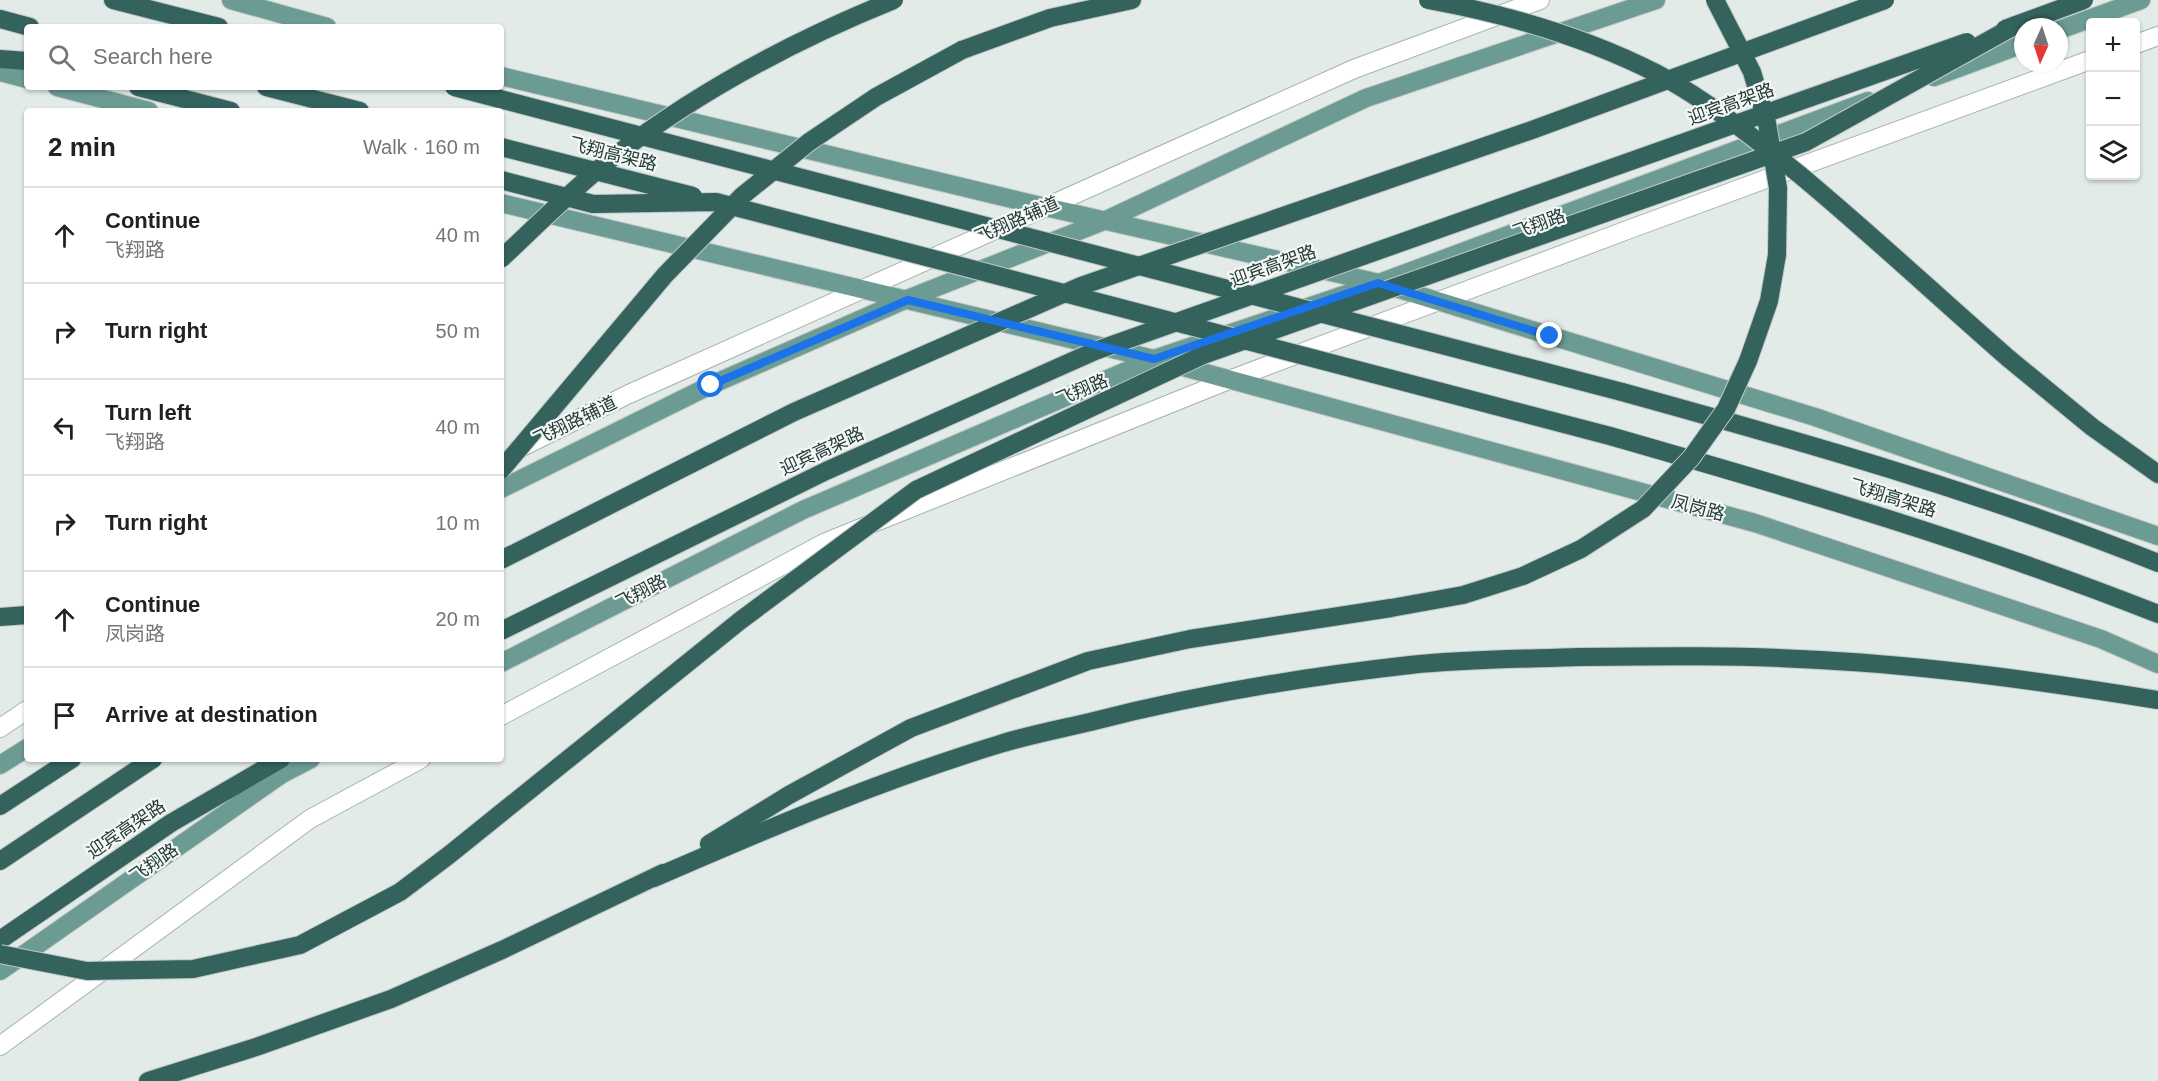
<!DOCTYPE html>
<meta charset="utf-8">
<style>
:root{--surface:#fff;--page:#f6f6f6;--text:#202124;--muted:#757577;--line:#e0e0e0}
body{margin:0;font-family:Arial,"Noto Sans SC",sans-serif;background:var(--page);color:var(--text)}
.controls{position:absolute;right:18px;top:18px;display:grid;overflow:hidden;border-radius:6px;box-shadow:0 2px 4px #0004}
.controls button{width:54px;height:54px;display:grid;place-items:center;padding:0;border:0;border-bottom:2px solid var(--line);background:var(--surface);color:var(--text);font:30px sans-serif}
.compass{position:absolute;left:2014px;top:18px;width:54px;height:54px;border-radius:50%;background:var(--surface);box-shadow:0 2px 4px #0004;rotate:183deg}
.stop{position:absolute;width:18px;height:18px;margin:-14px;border:4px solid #1a73e8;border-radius:50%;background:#fff}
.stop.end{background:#1a73e8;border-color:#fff;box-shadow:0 2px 6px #0008}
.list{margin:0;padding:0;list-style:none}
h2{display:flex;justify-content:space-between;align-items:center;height:78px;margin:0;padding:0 24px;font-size:26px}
h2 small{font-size:20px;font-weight:400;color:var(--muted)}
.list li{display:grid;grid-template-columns:39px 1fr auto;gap:18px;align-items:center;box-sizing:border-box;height:96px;padding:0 24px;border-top:2px solid var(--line)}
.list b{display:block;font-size:22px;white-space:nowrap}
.list p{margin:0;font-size:20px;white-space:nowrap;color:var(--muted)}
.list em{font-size:20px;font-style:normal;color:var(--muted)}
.icon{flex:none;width:33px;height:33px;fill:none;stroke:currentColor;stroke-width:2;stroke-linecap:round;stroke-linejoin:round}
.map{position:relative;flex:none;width:2158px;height:1081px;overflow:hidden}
.search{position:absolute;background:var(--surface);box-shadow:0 2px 4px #0004;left:24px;top:24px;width:480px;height:66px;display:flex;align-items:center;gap:15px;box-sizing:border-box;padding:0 21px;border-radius:6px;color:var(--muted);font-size:22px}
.panel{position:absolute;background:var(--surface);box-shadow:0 2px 4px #0004;left:24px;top:108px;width:480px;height:654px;border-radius:6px}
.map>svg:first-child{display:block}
</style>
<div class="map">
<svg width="2158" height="1081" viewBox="0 0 2158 1081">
<rect width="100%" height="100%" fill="#e3ebe8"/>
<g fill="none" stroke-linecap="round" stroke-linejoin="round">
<defs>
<g id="minor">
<polyline points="2136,44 2158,36"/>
<polyline points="518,449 629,394 1354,69 1540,0"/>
<polyline points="501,716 826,542 1229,380 1630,229 2090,60"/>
<polyline points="0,728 27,710"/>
<polyline points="0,1046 310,819 421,759"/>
</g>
<g id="major">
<polyline points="231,0 327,27"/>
<polyline points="2059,30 2141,0"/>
<polyline points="0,72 27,79"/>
<polyline points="501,76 1045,207 1379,283 1815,417 2158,536"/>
<polyline points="1934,77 2023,44"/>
<polyline points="57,87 149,111"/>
<polyline points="501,203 1154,359 1755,523 2101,639 2158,664"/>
<polyline points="501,489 711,385 907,299 1104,221 1366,98 1656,0"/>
<polyline points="501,663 803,510 1154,359 1379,283 1868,101"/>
<polyline points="0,765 27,748"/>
<polyline points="0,971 282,774 311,759"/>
</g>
<g id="highway">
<polyline points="113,0 219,27"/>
<polyline points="0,19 30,27"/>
<polyline points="962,50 1050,18 1132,0"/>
<polyline points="0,59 27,61"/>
<polyline points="138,87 231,111"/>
<polyline points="266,87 360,111"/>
<polyline points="2008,358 2092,427 2158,474"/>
<path d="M1622 392C1803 442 1984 493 2158 563"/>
<path d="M1610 436C1795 489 1979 543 2158 614"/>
<polyline points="0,617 27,615"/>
<polyline points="0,806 72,759"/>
<polyline points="709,844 789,795 911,728 1088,661 1190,639 1391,608"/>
<polyline points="0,861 153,759"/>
<path d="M654 878C767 829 881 780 1000 744 1029 735 1060 729 1090 722 1195 695 1302 677 1410 665 1466 659 1523 659 1580 657 1660 656 1740 655 1820 660 1933 666 2046 682 2158 700"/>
<polyline points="0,940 171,823 281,759"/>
<polyline points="148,1081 256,1047 391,999 502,950 663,873"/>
</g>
</defs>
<use href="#minor" stroke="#a6b2af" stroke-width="20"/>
<use href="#major" stroke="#c2c8c7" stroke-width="20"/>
<use href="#highway" stroke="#c2c8c7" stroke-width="20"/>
<use href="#minor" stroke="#fff" stroke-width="18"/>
<use href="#major" stroke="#6c9b93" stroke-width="18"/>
<use href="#highway" stroke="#34635d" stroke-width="18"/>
<defs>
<g id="highway-bridge">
<path d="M1428 0C1506 14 1585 37 1656 73 1709 101 1754 138 1800 175 1871 234 1938 297 2008 358"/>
<polyline points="2005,29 2084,0"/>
<polyline points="454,87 1622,392"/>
<polyline points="501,147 693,196"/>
<polyline points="501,180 593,204 716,202 1610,436"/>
<path d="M501 259C537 225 573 189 612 158 697 92 795 40 894 0"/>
<polyline points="501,470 665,275 742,196 809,142 876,97 962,50"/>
<polyline points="501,560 794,412 1081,286 1532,130 1885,0"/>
<polyline points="1391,608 1463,595 1523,576 1581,549 1643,509 1691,458 1726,409 1748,361 1769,301 1777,255 1778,188 1767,123 1752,72 1715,0"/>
<polyline points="501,631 826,471 1095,351 1967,42"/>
<polyline points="0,954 87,971 193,969 300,945 400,892 449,855 741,620 916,490 1203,355 1806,142 2016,25"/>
</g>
</defs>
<use href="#highway-bridge" stroke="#c2c8c7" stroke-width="20" stroke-linecap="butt"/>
<use href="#highway-bridge" stroke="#34635d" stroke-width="18"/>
</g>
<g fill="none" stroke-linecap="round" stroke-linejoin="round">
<polyline stroke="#1a73e8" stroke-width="8" points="711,385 908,300 1154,359 1378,283 1550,336"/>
</g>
<g text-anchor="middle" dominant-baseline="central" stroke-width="4.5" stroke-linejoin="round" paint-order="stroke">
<g font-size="18" fill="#253a36" stroke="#f3f8f6">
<text transform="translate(1731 104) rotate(-20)">迎宾高架路</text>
<text transform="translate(613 154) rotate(14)">飞翔高架路</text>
<text transform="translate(1017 220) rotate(-24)">飞翔路辅道</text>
<text transform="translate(1539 224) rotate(-20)">飞翔路</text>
<text transform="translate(1273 266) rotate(-20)">迎宾高架路</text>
<text transform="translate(1082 390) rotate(-23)">飞翔路</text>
<text transform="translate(575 421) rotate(-26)">飞翔路辅道</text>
<text transform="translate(822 451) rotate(-25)">迎宾高架路</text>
<text transform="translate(1893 498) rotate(17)">飞翔高架路</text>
<text transform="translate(1698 508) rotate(15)">凤岗路</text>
<text transform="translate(641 592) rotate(-27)">飞翔路</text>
<text transform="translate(126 829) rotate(-34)">迎宾高架路</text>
<text transform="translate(154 863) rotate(-35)">飞翔路</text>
</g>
</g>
</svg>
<div class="controls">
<button>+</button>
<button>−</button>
<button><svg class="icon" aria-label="layers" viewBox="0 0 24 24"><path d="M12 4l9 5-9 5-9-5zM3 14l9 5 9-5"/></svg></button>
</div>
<svg class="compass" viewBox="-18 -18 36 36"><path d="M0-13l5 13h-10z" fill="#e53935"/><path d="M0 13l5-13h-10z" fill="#757577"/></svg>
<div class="stop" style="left:711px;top:385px"></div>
<div class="stop end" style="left:1550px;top:336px"></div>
<div class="search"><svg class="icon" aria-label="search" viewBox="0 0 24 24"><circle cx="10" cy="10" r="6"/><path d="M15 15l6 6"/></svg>Search here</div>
<section class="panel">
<h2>2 min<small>Walk · 160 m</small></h2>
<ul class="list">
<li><svg class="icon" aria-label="ahead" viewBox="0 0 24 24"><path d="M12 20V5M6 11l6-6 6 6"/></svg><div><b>Continue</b><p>飞翔路</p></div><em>40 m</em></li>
<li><svg class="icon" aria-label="right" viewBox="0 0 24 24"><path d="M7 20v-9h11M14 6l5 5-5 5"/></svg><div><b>Turn right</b></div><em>50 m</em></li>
<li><svg class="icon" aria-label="left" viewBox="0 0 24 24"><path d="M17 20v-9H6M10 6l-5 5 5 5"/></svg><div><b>Turn left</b><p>飞翔路</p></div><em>40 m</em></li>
<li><svg class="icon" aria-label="right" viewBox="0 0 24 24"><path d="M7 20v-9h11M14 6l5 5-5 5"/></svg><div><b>Turn right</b></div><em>10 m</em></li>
<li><svg class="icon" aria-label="ahead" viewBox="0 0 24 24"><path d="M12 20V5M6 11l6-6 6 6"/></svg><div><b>Continue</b><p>凤岗路</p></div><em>20 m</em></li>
<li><svg class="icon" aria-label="arrive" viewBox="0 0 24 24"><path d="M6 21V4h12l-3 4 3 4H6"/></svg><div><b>Arrive at destination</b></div></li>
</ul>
</section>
</div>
